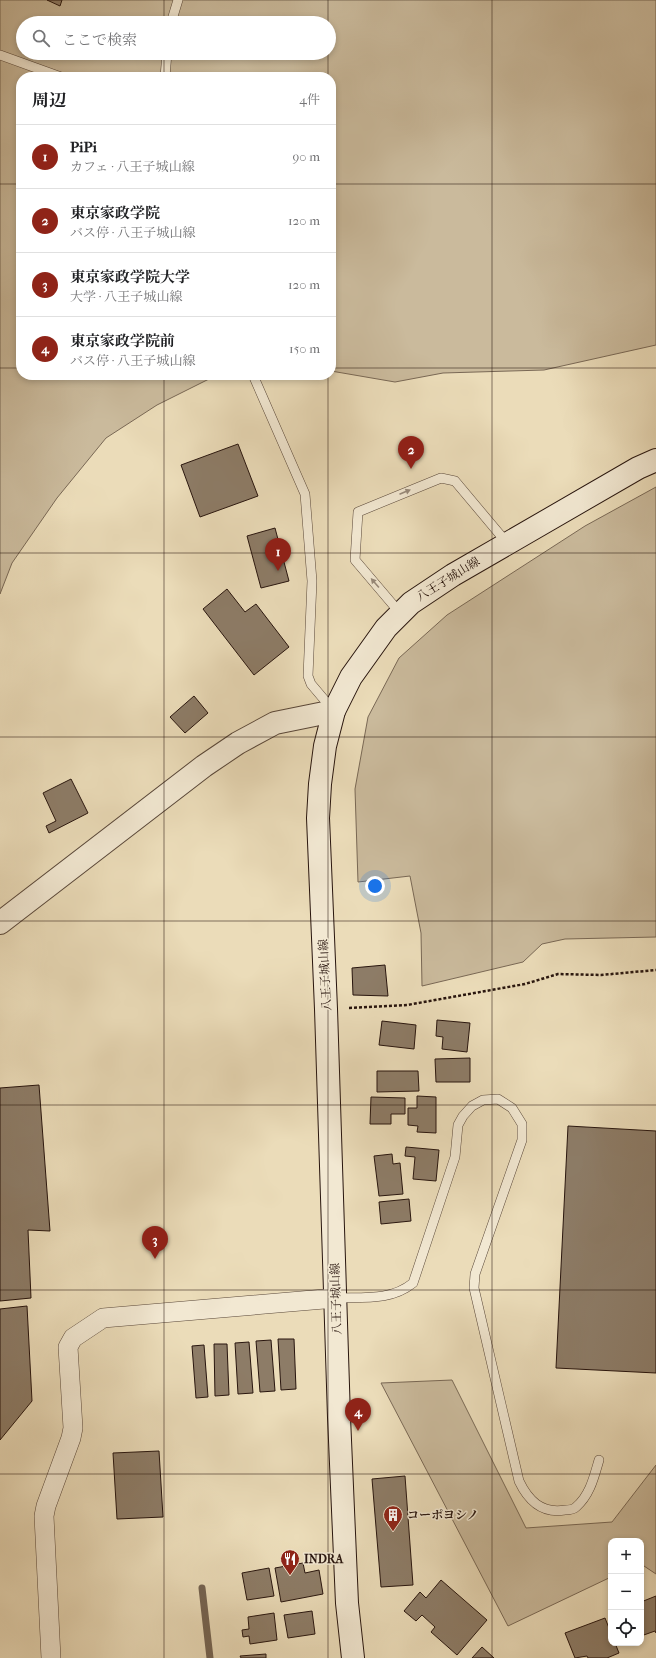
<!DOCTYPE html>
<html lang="ja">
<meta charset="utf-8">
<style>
:root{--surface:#fff;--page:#f6f6f6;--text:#202124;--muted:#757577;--line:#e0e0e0;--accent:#8f2418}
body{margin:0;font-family:"IM FELL French Canon","Noto Serif JP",serif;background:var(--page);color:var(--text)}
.controls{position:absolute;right:12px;bottom:12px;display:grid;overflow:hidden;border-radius:8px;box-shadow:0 2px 6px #0003}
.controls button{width:36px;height:36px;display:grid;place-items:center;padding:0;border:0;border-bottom:1px solid var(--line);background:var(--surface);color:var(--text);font:20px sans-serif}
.you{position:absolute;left:375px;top:886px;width:14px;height:14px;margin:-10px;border:3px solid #fff;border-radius:50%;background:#1a73e8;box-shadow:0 0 0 6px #1a73e833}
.badge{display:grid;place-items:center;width:26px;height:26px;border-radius:50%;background:var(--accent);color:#fff;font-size:13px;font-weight:700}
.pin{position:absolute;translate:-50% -33px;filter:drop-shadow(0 1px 2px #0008)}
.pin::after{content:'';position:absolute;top:21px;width:14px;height:12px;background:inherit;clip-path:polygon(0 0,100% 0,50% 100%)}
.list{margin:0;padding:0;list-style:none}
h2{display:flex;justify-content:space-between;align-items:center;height:52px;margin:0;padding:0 16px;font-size:17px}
h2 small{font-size:13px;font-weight:400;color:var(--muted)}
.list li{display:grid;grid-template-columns:26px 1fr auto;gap:12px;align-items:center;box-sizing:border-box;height:64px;padding:0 16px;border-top:1px solid var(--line)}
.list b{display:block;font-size:15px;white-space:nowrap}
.list p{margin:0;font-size:13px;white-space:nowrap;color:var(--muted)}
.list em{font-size:13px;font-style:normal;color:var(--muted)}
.icon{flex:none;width:22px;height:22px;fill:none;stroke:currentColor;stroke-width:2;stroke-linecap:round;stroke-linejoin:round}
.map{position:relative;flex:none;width:656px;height:1658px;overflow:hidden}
.search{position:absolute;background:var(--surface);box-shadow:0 2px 6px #0003;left:16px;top:16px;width:320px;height:44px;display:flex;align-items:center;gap:10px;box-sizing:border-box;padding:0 14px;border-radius:22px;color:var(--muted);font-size:15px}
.panel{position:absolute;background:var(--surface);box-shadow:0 2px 6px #0003;left:16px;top:72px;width:320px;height:308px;border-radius:16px}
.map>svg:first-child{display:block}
</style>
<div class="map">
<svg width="656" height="1658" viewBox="0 0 656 1658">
<rect width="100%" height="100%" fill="#ebdcb9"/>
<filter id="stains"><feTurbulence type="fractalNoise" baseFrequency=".005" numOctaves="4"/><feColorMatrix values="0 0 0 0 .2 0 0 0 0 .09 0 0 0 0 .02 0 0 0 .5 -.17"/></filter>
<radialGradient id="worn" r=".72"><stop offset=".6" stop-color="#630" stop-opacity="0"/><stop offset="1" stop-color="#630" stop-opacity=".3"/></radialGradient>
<g fill="#caba9c" stroke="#796855" fill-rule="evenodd">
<path d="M0 0H656V345L544 370 443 373 395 382 331 371V77H21V375H217L157 405 106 438 57 498 12 563 0 594ZM23 23H329V53H23Z"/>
<polygon points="656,487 656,937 565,939 542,944 523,962 422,986 421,933 410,876 358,882 355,789 368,717 399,658 447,615 585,526"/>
<polygon points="452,1380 526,1528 612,1522 656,1465 656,1574 641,1564 641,1541 611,1541 611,1577 508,1626 381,1383"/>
</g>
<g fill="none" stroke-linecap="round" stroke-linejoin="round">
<polyline stroke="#756452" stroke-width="7" points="202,1588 210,1658"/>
</g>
<g fill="#8d7c67" stroke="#28150e">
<polygon points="47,0 62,0 60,6"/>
<polygon points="238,444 258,496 200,517 181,465"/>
<polygon points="275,528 289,581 261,588 247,536"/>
<polygon points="227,589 245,612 256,604 289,647 254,675 203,609"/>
<polygon points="194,696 208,713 185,733 170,717"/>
<polygon points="71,779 88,813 49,833 46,826 56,821 43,793"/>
<polygon points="385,965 388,996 353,995 352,968"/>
<polygon points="437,1020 470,1023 467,1052 442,1049 443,1037 436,1036"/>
<polygon points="382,1021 416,1025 414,1049 379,1045"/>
<polygon points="470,1058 470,1082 436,1082 435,1059"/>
<polygon points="377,1071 418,1071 419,1091 377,1092"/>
<polygon points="39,1085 50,1231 28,1230 31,1298 0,1301 0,1088"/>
<polygon points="417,1096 436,1097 436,1133 417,1132 418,1126 408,1125 408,1108 417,1108"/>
<polygon points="371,1097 405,1098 405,1114 391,1114 391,1124 370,1124"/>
<polygon points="568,1126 656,1131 656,1373 556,1368"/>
<polygon points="406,1147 439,1150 436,1181 413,1179 415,1157 405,1156"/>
<polygon points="392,1154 393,1164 400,1163 403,1194 379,1196 374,1156"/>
<polygon points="409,1199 411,1221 381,1224 379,1202"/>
<polygon points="27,1306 32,1401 0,1440 0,1309"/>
<polygon points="278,1339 294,1339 296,1389 281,1390"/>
<polygon points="271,1340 275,1391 260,1392 256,1341"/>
<polygon points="249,1342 253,1393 238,1394 235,1343"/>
<polygon points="214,1344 227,1344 229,1395 215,1396"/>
<polygon points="204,1345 208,1397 196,1398 192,1346"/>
<polygon points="159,1451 163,1517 117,1519 113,1453"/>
<polygon points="405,1476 413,1585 381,1587 372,1479"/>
<polygon points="303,1563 305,1573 319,1570 323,1594 281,1602 275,1568"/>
<polygon points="269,1568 274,1596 247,1600 242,1573"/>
<polygon points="441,1580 487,1620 457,1655 431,1632 435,1627 422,1615 416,1621 404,1611 420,1592 426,1598"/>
<polygon points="656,1596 656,1633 655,1631 641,1636 641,1602"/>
<polygon points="312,1611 315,1634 288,1638 284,1615"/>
<polygon points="274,1613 277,1640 250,1644 249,1636 243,1637 242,1630 249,1629 248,1617"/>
<polygon points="605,1618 611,1633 611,1643 615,1643 619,1653 607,1658 588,1658 587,1656 575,1658 565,1633"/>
<polygon points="482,1647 494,1658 472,1658"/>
<polygon points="266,1654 266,1658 241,1658 240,1656"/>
</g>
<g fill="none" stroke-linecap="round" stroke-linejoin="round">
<defs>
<g id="service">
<polyline points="171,23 178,0"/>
<polyline points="0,55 61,77"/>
<polyline points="165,77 167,53"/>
<polyline points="253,375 305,494 312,581 308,676 311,684 333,710"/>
<polyline points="400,613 355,560 358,512 441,478 455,481 507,543"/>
<path d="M336 1298C363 1297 391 1301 413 1283L455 1157 458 1125 463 1116 472 1106 483 1100 498 1099 512 1108 522 1124V1140L475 1274 474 1288 519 1481C528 1500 541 1514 565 1510 568 1510 573 1510 576 1507 590 1495 594 1477 599 1460"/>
</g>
<polyline id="minor" points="51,1658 44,1516 46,1506 71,1438 73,1428 68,1347 73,1338 103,1318 336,1298"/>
<polyline id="tertiary" points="0,923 204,766 238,743 275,723 334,711"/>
<polyline id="secondary" points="353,1658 347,1603 339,1417 326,1009 318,818 320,784 325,746 334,711 351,677 386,628 411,603 453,575 638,468 656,460"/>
</defs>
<use href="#service" stroke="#594739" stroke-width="10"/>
<use href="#minor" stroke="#594739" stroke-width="20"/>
<use href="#tertiary" stroke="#594739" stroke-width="24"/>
<use href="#secondary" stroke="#28150e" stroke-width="24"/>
<polyline stroke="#28150e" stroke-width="2.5" stroke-dasharray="3 2" stroke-linecap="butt" points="349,1008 407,1005 525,984 558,974 601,975 656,970"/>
<use href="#service" stroke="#f2e8d2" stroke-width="9"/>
<use href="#minor" stroke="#f2e8d2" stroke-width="19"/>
<use href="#tertiary" stroke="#f2e8d2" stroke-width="22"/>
<use href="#secondary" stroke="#f2e8d2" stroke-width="22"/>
</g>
<defs><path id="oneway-solid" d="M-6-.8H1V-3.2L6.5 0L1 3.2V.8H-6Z"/></defs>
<g fill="#97897a">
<use href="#oneway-solid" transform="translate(405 492) rotate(-23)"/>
<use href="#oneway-solid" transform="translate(375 583) rotate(-131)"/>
</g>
<path fill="none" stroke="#28150e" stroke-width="1" stroke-opacity="0.55" d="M164 0V23M328 0V23M492 0V1658M164 53V77M328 53V77M0 184H21M331 184H656M0 368H21M331 368H656M164 375V1658M328 375V1658M0 553H656M0 737H656M0 921H656M0 1105H656M0 1290H656M0 1474H656"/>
<defs>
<symbol id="building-pin" viewBox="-11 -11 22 30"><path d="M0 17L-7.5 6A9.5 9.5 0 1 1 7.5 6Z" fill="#8f2418" stroke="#f2e8d2"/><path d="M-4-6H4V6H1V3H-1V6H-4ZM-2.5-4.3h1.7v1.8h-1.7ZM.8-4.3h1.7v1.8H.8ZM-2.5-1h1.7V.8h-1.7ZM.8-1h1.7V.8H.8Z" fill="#fff"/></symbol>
<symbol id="restaurant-pin" viewBox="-11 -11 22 30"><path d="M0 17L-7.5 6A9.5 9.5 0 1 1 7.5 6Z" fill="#8f2418" stroke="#f2e8d2"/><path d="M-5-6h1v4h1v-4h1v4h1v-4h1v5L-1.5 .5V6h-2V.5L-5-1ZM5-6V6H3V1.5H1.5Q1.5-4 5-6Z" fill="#fff"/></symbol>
</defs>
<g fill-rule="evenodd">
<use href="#building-pin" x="382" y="1504" width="22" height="30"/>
<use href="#restaurant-pin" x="279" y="1548" width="22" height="30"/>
</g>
<g text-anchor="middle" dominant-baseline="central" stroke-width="3" stroke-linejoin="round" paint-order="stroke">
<g font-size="12" fill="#28150e" stroke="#f2e8d2">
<text transform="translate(448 579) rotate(-32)">八王子城山線</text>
<text transform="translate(325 975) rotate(-93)">八王子城山線</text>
<text transform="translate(336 1299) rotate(-92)">八王子城山線</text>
</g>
<g font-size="12" font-weight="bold" fill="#28150e" stroke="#f2e8d2" text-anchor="start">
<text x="407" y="1515">コーポヨシノ</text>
<text x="304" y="1559">INDRA</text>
</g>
</g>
<rect width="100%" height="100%" filter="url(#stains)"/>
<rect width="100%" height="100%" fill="url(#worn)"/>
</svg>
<div class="controls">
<button>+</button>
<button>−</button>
<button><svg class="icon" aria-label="locate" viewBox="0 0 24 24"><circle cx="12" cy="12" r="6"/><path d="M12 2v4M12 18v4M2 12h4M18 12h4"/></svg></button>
</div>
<div class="you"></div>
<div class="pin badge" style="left:278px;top:571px">1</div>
<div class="pin badge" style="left:411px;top:469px">2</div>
<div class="pin badge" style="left:155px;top:1259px">3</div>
<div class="pin badge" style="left:358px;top:1431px">4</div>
<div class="search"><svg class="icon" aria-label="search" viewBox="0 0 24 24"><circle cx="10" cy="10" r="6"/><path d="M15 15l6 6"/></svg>ここで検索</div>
<section class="panel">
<h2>周辺<small>4件</small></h2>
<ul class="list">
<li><span class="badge">1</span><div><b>PiPi</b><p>カフェ · 八王子城山線</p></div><em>90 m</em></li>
<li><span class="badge">2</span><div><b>東京家政学院</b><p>バス停 · 八王子城山線</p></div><em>120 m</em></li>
<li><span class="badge">3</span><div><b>東京家政学院大学</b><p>大学 · 八王子城山線</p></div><em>120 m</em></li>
<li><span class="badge">4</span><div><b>東京家政学院前</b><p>バス停 · 八王子城山線</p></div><em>150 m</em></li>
</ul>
</section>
</div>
